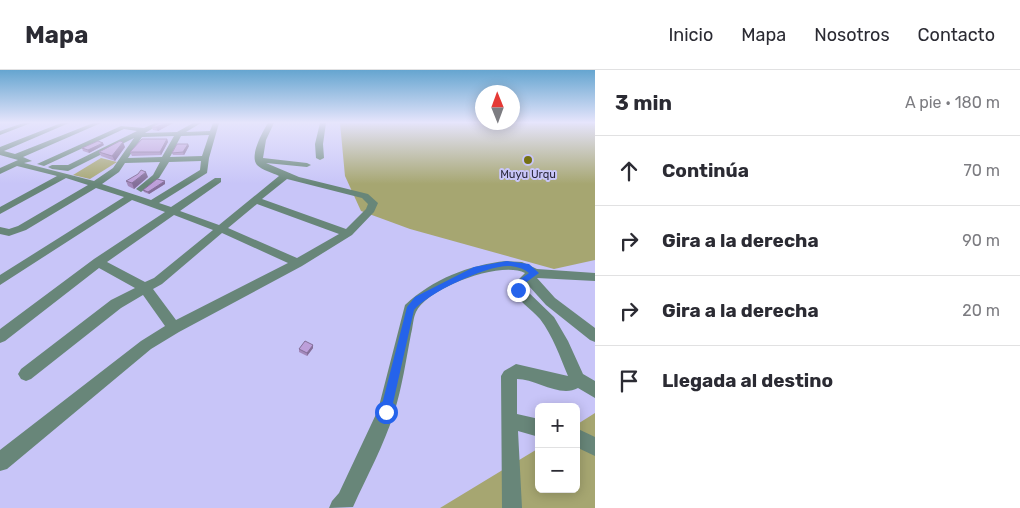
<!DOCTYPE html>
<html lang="es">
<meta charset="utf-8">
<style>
:root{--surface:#fff;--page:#f7f7f7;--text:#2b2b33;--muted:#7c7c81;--line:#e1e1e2}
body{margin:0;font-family:Rubik,sans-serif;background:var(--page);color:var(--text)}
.controls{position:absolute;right:15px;bottom:15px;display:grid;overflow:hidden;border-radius:8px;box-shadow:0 2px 12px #0003}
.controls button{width:45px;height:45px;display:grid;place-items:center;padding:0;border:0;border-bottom:1px solid var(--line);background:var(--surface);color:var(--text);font:25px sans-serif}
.compass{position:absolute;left:475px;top:15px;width:45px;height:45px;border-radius:50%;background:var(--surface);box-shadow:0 2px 12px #0003;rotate:359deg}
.stop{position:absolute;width:15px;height:15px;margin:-11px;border:4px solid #2563eb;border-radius:50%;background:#fff}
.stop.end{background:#2563eb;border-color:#fff;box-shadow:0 1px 5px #0008}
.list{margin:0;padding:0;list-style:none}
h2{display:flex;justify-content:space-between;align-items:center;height:65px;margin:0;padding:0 20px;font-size:21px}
h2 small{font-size:16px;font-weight:400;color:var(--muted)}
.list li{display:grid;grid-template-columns:32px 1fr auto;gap:15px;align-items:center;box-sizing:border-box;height:70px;padding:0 20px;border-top:1px solid var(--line)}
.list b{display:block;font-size:19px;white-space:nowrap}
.list em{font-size:16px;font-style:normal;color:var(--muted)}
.icon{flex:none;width:28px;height:28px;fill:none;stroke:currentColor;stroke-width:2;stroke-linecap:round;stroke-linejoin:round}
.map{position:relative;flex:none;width:595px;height:438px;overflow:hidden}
header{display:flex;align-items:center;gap:30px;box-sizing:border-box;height:70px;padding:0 25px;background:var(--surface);border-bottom:1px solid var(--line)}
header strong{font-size:24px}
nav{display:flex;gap:28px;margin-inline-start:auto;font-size:18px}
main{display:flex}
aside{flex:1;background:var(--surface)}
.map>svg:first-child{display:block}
</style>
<header>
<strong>Mapa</strong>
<nav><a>Inicio</a><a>Mapa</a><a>Nosotros</a><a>Contacto</a></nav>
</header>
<main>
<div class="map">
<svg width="595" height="438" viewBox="0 0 595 438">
<rect width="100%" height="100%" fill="#c8c5f8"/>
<g fill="#a6a671">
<polygon points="340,53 595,53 595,190 554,199 410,159 361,141 345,106"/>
<polygon points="101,88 117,92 90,109 73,105"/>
<polygon points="595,343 595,438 440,438 539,378 539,419 576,419 576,355"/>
</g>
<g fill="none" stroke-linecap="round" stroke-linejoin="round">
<g fill="#688679" fill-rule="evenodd">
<polygon points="23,53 31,53 0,65 0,61"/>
<path d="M61 53H69L4 81 15 84 93 53H101L23 87 32 91 24 93 94 111 113 98 134 68 68 101 52 99 48 97 52 95H68L137 61 124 59 44 96 37 94 121 56 144 58 155 53H162L145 63 177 62 193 53H201L186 62 210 61 213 53H219L209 88 207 103 159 133 171 137 215 108H221V112L180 141 219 155 279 106C273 103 262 100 257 95 249 86 263 61 268 53H274L266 70 263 88 307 93 311 95 307 97 266 93 299 107 368 124 378 133 374 142 352 165 302 196 179 262 151 279 7 399 0 401V380L141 271 165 256 143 225 121 238 31 309 26 311 21 309 18 304 21 299 111 230 135 218 99 198 5 271 0 273V259L94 189 165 142 132 130 0 215V205L124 127 96 118 26 160 9 166 0 164V157L9 159 18 156 88 115 66 108 0 144V137L57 106 17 96 0 104V98L18 90 0 85V77ZM209 65 202 86 170 87 181 66ZM174 66 162 87 128 88 142 67ZM201 91 200 100 151 130 102 114 119 102 125 93 160 92 153 105 136 119 141 122 159 108 169 92ZM287 109 362 128 368 134 366 139 346 159 262 129ZM257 134 339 164 297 188 228 158ZM174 145 213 160 154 208 145 212 107 192ZM222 163 288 193 176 250 153 219 162 214Z"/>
<polygon points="320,53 326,53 323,74 324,88 320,90 316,88 315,74"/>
<path d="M506 191 522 192 537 199 595 203V211L537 208 555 228 595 258V272L590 270 546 235 528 215 524 218 554 247 568 271 583 304 595 311V328L578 318C560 328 536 309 517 309V344L539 349V367L518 361 522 438H502L501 306 504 301 516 294 568 306C560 287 553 266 540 249 530 238 518 231 511 217L525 203C501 190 427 218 416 242 413 248 413 257 411 264 406 290 402 318 394 343 384 375 367 406 353 437L329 438 332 431 339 423 378 340 405 235C433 209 469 195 506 191Z"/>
<polygon points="576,358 595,367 595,386 576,377"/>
</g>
</g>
<g fill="#a389bb">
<polygon points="159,53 173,53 158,61 153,60 152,57"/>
<polygon points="167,69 168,72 161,85 132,86 130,82"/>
<polygon points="104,75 89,83 83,81 82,78"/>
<polygon points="189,76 184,85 173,85 172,83"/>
<polygon points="125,77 115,91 101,86 99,82"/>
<polygon points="148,107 134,119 128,116 126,111"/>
<polygon points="165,114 149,124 144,122 143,120"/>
<polygon points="313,275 313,278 307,286 299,282 299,279"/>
</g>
<g fill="#846f99">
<polygon points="166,53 173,53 158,61 156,57"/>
<polygon points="167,69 168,72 161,85 160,82"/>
<polygon points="123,72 125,77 115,91 112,86"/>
<polygon points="103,73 104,75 89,83 88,80"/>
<polygon points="188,74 189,76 184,85 183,82"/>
<polygon points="146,102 148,107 134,119 132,113"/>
<polygon points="165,111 165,114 149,124 148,122"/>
<polygon points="313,275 313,278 307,286 307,283"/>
</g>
<g fill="#bd9fda" stroke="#846f99">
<polygon points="159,53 166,53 156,57 152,57"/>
<polygon points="142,69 167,69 160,82 130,82"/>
<polygon points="98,71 103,73 88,80 82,78"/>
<polygon points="120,71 123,72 112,86 99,82"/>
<polygon points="177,74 188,74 183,82 172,83"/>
<polygon points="141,100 146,102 132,113 126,111 138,104"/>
<polygon points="157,109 165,111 148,122 143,120"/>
<polygon points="305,271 313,275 307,283 299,279"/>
</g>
<linearGradient id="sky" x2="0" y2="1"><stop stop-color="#65a5d0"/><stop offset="0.46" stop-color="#e6e5fc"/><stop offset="1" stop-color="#e6e5fc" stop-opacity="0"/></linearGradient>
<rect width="595" height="114" fill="url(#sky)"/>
<path fill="#2563eb" d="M507 191 529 194 539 203 521 216V222H515L513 217 516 212 529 203C523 198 515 196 508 196 485 196 428 223 414 240L391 342 390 346 386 347 382 346 380 342 407 237 415 227 474 197Z"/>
<circle fill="#757114" stroke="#c8c5f8" stroke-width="2" cx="528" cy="90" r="5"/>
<g text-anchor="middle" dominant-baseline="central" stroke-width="4" stroke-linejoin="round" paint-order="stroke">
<g font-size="11" fill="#2b293d" stroke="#c8c5f8">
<text x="528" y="104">Muyu Urqu</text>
</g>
</g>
</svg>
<div class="controls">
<button>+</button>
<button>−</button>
</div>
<svg class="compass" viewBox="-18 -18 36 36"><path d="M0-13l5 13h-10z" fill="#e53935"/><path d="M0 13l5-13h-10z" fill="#7c7c81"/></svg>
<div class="stop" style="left:386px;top:342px"></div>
<div class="stop end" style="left:518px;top:220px"></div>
</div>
<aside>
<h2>3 min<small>A pie · 180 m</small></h2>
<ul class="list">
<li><svg class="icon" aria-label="ahead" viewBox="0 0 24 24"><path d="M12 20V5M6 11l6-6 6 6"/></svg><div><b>Continúa</b></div><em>70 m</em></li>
<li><svg class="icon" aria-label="right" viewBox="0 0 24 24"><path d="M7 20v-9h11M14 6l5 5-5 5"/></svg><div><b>Gira a la derecha</b></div><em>90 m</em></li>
<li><svg class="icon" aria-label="right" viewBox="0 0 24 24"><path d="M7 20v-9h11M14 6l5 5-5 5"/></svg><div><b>Gira a la derecha</b></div><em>20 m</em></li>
<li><svg class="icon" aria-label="arrive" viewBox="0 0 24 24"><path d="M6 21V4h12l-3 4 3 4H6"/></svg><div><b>Llegada al destino</b></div></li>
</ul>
</aside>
</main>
